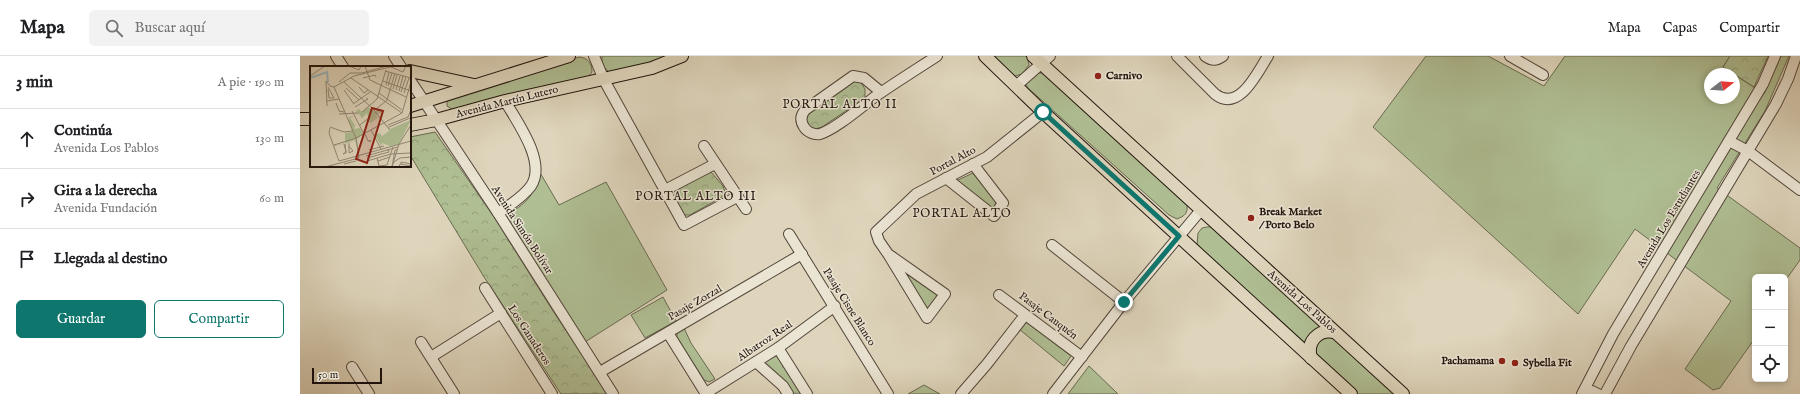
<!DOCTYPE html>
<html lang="es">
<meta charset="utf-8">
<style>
:root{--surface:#fff;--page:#f2f2f2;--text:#202124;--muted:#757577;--line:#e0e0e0;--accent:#0f766e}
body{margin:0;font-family:"IM FELL English",serif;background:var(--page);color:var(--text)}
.controls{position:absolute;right:12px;bottom:12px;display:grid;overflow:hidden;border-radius:6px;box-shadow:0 2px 6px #0003}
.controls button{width:36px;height:36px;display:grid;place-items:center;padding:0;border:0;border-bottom:1px solid var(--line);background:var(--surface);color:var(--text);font:20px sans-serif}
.compass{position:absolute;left:1404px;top:12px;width:36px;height:36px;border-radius:50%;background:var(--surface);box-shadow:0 2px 6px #0003;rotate:73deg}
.scale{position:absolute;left:12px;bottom:10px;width:70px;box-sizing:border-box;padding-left:4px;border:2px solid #23150e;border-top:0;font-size:11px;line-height:14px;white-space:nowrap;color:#23150e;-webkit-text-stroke:3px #eae4d3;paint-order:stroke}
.stop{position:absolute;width:12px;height:12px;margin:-9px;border:3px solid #0f766e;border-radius:50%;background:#fff}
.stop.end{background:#0f766e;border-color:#fff;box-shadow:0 1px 4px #0008}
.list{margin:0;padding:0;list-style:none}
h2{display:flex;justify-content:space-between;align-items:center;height:52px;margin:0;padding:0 16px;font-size:17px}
h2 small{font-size:13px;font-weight:400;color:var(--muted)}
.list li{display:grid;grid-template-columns:26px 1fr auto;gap:12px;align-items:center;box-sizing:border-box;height:60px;padding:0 16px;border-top:1px solid var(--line)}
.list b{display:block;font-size:15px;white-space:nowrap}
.list p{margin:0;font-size:13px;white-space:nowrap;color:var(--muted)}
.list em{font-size:13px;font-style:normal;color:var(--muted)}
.actions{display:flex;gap:8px;padding:12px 16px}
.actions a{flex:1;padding:9px 0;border:1px solid var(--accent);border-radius:6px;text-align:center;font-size:14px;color:var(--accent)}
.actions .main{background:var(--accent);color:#fff}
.icon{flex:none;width:22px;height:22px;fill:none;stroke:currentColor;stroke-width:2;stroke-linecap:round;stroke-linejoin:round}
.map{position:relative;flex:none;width:1500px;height:338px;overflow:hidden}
header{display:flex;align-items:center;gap:24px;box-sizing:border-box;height:56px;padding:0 20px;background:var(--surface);border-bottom:1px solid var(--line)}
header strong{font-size:19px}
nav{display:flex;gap:22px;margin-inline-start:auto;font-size:14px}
.search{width:280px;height:36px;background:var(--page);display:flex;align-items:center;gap:10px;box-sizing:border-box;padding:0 14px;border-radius:6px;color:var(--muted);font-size:15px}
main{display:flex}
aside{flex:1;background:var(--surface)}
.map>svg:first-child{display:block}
</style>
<header>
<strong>Mapa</strong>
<div class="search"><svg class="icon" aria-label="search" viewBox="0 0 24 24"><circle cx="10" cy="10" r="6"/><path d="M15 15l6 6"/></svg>Buscar aquí</div>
<nav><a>Mapa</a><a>Capas</a><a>Compartir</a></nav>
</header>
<main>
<aside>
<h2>3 min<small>A pie · 190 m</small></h2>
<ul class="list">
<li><svg class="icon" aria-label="ahead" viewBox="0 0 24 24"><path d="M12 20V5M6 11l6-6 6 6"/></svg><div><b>Continúa</b><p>Avenida Los Pablos</p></div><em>130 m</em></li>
<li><svg class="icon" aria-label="right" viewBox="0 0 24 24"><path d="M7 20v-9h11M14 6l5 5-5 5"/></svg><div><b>Gira a la derecha</b><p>Avenida Fundación</p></div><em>60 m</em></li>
<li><svg class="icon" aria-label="arrive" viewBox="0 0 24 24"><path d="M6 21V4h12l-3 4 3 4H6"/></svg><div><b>Llegada al destino</b></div></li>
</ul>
<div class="actions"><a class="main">Guardar</a><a>Compartir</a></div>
</aside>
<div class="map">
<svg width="1500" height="338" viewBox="0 0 1500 338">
<defs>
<pattern id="forest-crowns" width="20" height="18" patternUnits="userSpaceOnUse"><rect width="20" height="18" fill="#afbe93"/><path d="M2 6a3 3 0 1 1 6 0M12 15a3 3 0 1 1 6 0" fill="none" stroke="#96a27e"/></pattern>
</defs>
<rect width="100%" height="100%" fill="#ded5bc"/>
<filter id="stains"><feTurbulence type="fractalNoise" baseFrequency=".005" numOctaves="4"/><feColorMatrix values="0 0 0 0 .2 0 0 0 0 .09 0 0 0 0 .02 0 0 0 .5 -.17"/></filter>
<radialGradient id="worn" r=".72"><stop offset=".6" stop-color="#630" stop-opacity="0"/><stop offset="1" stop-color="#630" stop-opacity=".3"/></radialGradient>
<g fill="#afbe93" stroke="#696a50" fill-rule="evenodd">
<polygon points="302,0 368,0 342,9 309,16 302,9"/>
<polygon points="693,0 727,0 729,9 722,18 715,20"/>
<path d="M1126 0H1188L1244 30 1265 0H1430L1423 11 1464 38 1481 0H1489L1465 55 1417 132 1500 192V204L1485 225V221H1455V282L1420 332 1413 334 1385 313 1431 245 1335 173 1278 258 1073 71ZM1410 18H1434V42H1410Z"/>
<path d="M279 1C288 2 292 7 292 16L289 20 153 54 147 50V46L150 42Z"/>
<path d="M739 17H744L887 149C888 157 885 160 877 163L869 159 728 32 726 28Z"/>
<path d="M239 115 259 149 306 126 367 234 285 286 206 162C212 155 220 151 226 145 234 137 237 126 239 115Z"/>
<polygon points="673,117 696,146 695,150 691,152 656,125"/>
<polygon points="907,171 914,171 1096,338 1057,338 897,190 898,177 902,172"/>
<polygon points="600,209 638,238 628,252 626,251"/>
<polygon points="363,241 376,265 345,282 331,259"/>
<polygon points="726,266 771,300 764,310 719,273"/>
<polygon points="384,272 391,287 415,323 409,326 404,324 377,281 377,277"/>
<polygon points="789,310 818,338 768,338"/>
<polygon points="624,329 640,338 608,338"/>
</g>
<g fill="url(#forest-crowns)" stroke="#696a50">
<polygon points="1430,0 1468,0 1454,31 1423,11"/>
<polygon points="555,25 560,25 565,33 565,42 522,71 515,73 510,73 506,63 508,57"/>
<polygon points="135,76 194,161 253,255 308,338 261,338 184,221 110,99 110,81"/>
<polygon points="411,116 423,130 425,136 422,141 390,159 382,159 371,138 374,134 407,117"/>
<polygon points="478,299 503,338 492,338 464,306"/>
</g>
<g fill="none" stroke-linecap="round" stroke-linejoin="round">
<defs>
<g id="minor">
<polyline points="36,0 43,11"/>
<polyline points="94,0 101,11"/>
<polyline points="294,0 304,24 384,169 437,141"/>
<path d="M877 0 915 38C939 57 957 17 968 0"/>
<path d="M905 0C912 5 916 5 923 0"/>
<polyline points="1210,0 1243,19"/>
<polyline points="110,24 198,157 313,338"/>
<polyline points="716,30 750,0"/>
<path d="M581 36 564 22 553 20 505 54C501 59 500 65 504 71 507 76 514 79 520 78 536 73 561 51 576 40 596 26 617 13 637 0"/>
<polyline points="1429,85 1448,95 1500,134"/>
<polyline points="404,90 446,153"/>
<polyline points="646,122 694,160 703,147 673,108"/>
<polyline points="365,134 415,108"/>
<path d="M198 157C209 150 223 141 231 130 247 106 217 66 205 45"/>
<polyline points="489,178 588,338"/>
<polyline points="752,189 824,246"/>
<polyline points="588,198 627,262 645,238 588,198 579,185 576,176 616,138 687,101 743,56"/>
<polyline points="185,232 252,338"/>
<polyline points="699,239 782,301"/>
<polyline points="368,277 406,338"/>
<polyline points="121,286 154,338"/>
<polyline points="478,292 507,338"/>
<polyline points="131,301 201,257"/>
<polyline points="456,306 483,330 488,338"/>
<polyline points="52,311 69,338"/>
<polyline points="300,316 502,198"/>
<polyline points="406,337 478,292 535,250"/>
<polyline points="661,338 687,308 725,259"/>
<polyline points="753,338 824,246 901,154"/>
<polyline points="1282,338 1313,278 1463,28 1475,0"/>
<polyline points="1283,338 1292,335 1298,338"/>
<polyline points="1305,338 1331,290 1476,48 1488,23 1496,0"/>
</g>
<g id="major">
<polyline points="685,0 743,56 1051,338"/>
<polyline points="733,0 1103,338"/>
<polyline points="110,15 174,29"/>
<polyline points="110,50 269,0"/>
<polyline points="0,63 11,63"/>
<polyline points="110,69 136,64 205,45 352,12 382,0"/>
<path d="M1011 302C1006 286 1018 273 1034 276"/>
</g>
</defs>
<use href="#minor" stroke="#52453a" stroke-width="12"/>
<use href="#major" stroke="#23150e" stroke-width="14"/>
<use href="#minor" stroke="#eae4d3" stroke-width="10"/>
<use href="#major" stroke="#ded5bc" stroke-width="12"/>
</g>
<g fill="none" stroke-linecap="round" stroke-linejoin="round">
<polyline stroke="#0f766e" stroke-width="5" points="743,56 879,180 824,246"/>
</g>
<g fill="#8f2418" stroke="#eae4d3" stroke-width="1.5">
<circle cx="798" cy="20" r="4"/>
<circle cx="951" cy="162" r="4"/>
<circle cx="1202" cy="305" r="4"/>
<circle cx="1215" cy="307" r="4"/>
</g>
<g text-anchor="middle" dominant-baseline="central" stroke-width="3" stroke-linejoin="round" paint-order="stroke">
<g font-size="11" font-weight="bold" fill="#23150e" stroke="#eae4d3" text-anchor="start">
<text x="806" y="20">Carnivo</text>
<text x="959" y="156">Break Market<tspan x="959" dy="13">/ Porto Belo</tspan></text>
<text x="1194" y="305" text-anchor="end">Pachamama</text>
<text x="1223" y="307">Sybella Fit</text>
</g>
<g font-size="11" fill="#23150e" stroke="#eae4d3">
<text transform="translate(207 46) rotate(-14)">Avenida Martín Lutero</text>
<text transform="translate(653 105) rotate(-28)">Portal Alto</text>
<text transform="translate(1369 163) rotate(-59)">Avenida Los Estudiantes</text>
<text transform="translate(222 174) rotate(57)">Avenida Simón Bolívar</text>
<text transform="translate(1002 246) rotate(42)">Avenida Los Pablos</text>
<text transform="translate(395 247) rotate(-30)">Pasaje Zorzal</text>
<text transform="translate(549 251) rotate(58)">Pasaje Cisne Blanco</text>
<text transform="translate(748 260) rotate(37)">Pasaje Cauquén</text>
<text transform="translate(229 279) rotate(57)">Los Ganaderos</text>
<text transform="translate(465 285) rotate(-34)">Albatroz Real</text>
</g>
<g font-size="12" letter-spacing="1" fill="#23150e" stroke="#eae4d3">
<text x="540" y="48">PORTAL ALTO II</text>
<text x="396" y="140">PORTAL ALTO III</text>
<text x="662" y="157">PORTAL ALTO</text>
</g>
</g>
<g transform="translate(10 10)">
<rect width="101" height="101" fill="#ded5bc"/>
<path d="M58 41 65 46 68 43 72 48 69 47 66 49 68 52 60 57 57 47 52 52 49 48 44 49 48 48 46 45 49 43 52 46ZM44 50 40 52 45 59 44 63 50 62 53 68 47 73 49 89 45 74 37 77 24 80 23 77 25 79 35 77V67L42 66 38 51 39 53V51ZM101 54 89 78 80 80 72 77 71 80 65 69 70 67 72 70 79 65 76 57 80 63Z" fill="#afbe93"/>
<path fill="none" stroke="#9ab5bd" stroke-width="2" d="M0 12 17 6 18 16"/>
<path fill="none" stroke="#938876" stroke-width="1" d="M39 0 49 4 51 0M55 0 60 14 96 31M81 1 93 6 96 0M75 5 101 12M0 10 15 0M41 12 92 47M53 12 65 9 66 11M16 15 20 20 24 21 44 10 84 0M16 15 17 40M73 15 101 25M29 16 40 7H52L77 0M34 16 63 43 79 63M76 19 79 6M78 20 82 7M18 21 24 32H19L18 23M49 21 54 27 58 24M36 22 49 34M83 23 87 9M34 24 44 38M86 24 90 10M89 25 93 10M91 26 96 11M69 27 92 44M94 27 99 12M17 35 29 33M26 37 29 45 34 46M43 38 60 26M45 41 58 33 56 32M65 44 77 34 85 7M42 45 54 68M52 46 67 33 76 4M92 47 101 16M29 48 48 47M50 59 60 51M78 59 98 51 101 44M20 61 34 66 43 65M79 61 100 52M20 62 19 67 29 95 101 75M61 64 71 83M55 68 58 75H61H59M39 77V87L43 85 39 80M34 78 36 86 33 88 36 87 35 78M24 79 46 72 24 21M59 84 74 80M56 90 88 81M49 92 46 72 92 47M57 92 79 86 78 83M67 92 69 100 77 99M57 95 81 88 100 87M68 95 80 91M84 96 90 92 101 91M34 98 46 95M91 98V96L101 98M77 99 83 81M15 101 49 92M82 101 85 84H87M82 101 89 78 101 59M89 101 90 98 101 100"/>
<path fill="#8f2418" fill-opacity="0.15" stroke="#8f2418" stroke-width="2" d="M62 42 73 45 57 97 46 93Z"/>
<rect width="101" height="101" fill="none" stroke="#23150e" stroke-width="2"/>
</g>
<rect width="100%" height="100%" filter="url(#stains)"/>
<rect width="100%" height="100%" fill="url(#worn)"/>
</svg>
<div class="controls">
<button>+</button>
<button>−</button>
<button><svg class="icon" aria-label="locate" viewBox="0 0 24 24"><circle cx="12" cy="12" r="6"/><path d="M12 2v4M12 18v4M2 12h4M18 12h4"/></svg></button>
</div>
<svg class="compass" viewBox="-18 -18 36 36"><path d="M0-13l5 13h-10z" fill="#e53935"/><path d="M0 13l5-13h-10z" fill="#757577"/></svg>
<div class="scale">50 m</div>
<div class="stop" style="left:743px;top:56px"></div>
<div class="stop end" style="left:824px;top:246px"></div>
</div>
</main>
